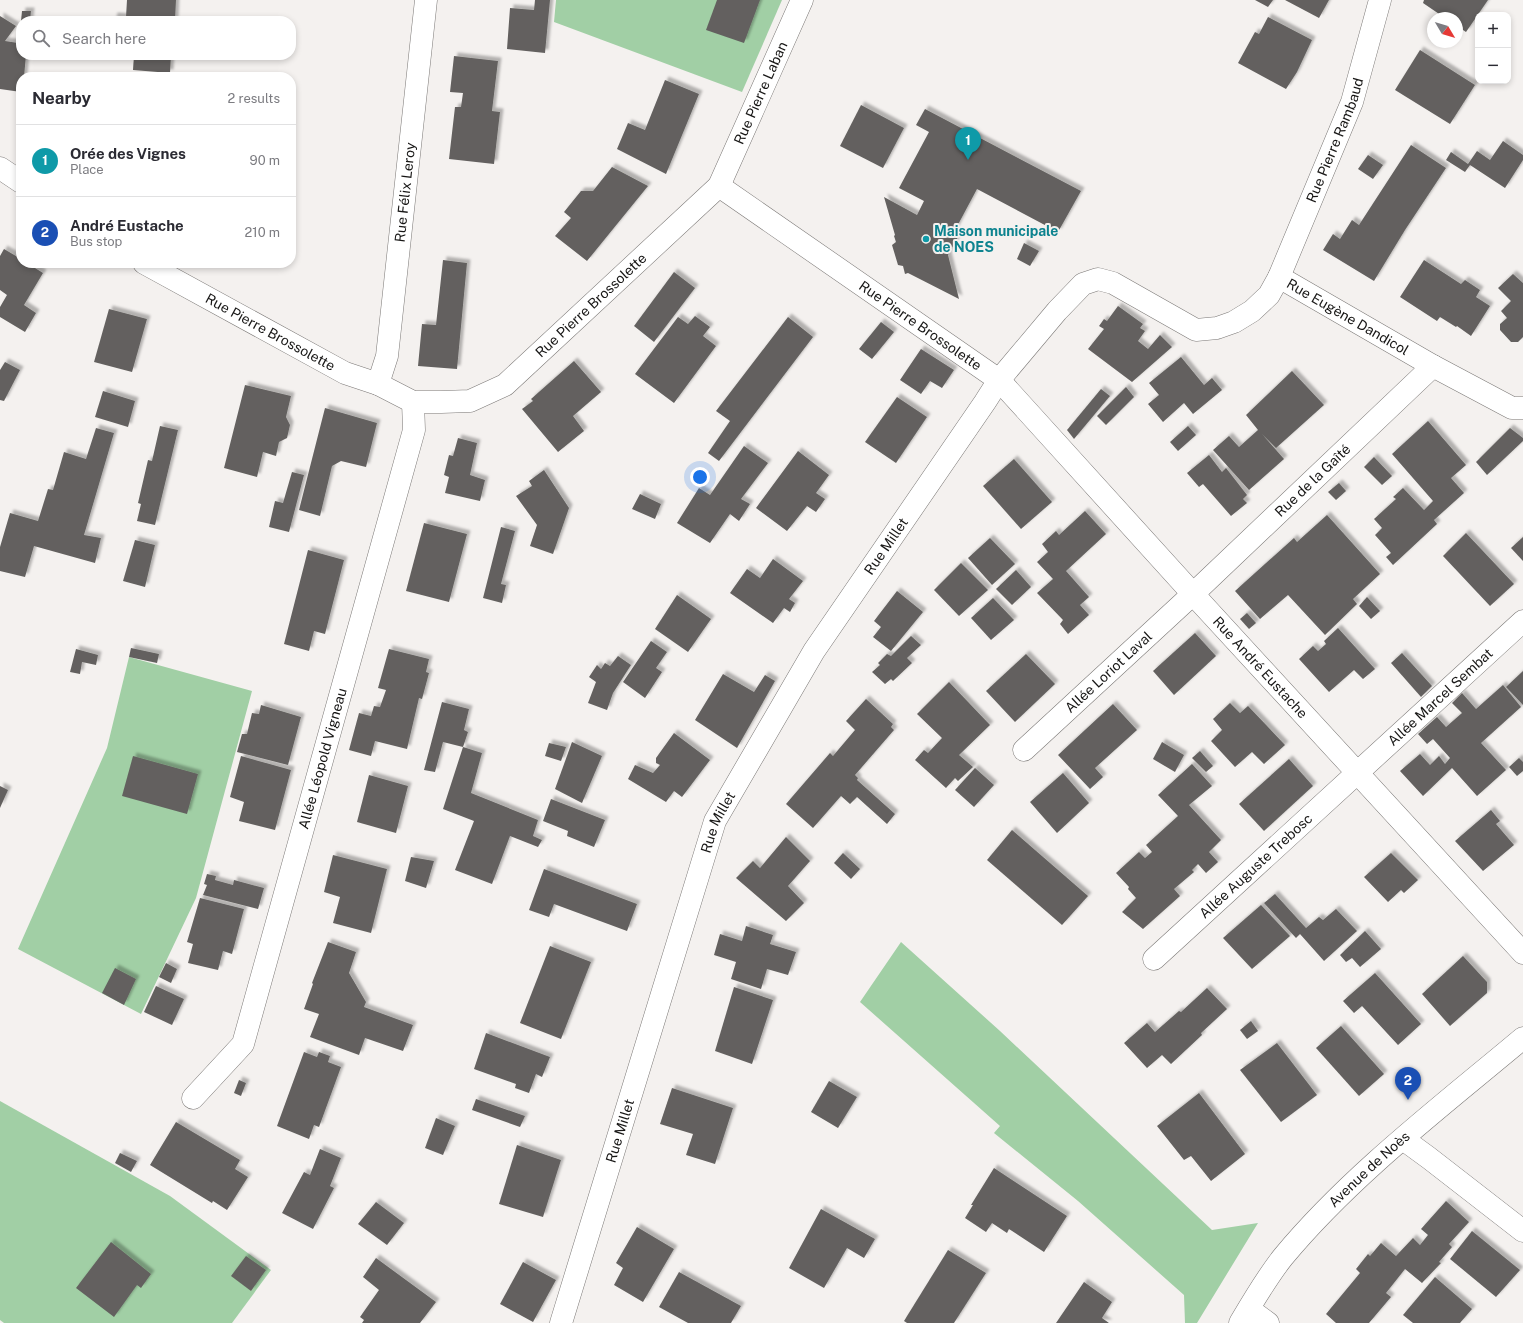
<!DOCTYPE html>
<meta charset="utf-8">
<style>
:root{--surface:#fff;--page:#f7f7f7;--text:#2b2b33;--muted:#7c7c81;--line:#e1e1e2;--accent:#111827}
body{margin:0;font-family:"Public Sans",sans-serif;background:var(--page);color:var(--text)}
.controls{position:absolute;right:12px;top:12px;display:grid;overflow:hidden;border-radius:8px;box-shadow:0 2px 6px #0003}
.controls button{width:36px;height:36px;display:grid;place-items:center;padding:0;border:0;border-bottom:1px solid var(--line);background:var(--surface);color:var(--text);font:20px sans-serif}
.compass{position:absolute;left:1427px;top:12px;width:36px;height:36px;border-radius:50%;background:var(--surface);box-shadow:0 2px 6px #0003;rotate:128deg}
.you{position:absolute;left:700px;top:477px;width:14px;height:14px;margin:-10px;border:3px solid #fff;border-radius:50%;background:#1a73e8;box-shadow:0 0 0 6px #1a73e833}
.badge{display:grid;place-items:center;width:26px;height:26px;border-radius:50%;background:var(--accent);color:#fff;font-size:13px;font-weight:700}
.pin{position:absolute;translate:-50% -33px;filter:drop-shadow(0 1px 2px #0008)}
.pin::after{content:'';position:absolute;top:21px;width:14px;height:12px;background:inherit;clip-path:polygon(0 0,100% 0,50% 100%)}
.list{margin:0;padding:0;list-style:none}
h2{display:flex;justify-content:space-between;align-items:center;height:52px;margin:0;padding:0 16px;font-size:17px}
h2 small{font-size:13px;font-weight:400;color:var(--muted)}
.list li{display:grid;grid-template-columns:26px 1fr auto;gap:12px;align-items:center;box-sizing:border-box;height:72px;padding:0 16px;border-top:1px solid var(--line)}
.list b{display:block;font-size:15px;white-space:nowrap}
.list p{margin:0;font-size:13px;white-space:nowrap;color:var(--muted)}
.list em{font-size:13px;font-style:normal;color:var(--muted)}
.icon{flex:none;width:22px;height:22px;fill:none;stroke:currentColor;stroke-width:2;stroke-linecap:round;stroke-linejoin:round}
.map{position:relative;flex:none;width:1523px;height:1323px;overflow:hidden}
.search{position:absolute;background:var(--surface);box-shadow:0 2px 6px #0003;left:16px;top:16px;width:280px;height:44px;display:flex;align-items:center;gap:10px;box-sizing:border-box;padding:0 14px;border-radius:16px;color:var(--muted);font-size:15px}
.panel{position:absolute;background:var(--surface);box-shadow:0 2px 6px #0003;left:16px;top:72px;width:280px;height:196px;border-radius:16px}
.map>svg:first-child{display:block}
</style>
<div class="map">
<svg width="1523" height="1323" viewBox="0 0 1523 1323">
<defs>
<filter id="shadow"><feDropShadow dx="3.5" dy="-3.5" stdDeviation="1" flood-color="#0004"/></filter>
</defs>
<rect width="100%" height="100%" fill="#f4f1ef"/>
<g fill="#a1cfa5">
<polygon points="556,0 782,0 742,92 554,22"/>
<polygon points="129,657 252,691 196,898 141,1014 18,949 107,748"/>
<polygon points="901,942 1000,1031 1212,1230 1258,1223 1197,1323 1185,1323 1184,1295 1078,1201 994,1133 1000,1126 860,1002"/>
<polygon points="0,1101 170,1196 271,1270 232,1323 4,1323 0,1320"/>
</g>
<g fill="#63615f" filter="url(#shadow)">
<polygon points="127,0 176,0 175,21 113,21 114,16 126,17"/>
<polygon points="535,0 550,0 545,53 507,49 510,8 534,10"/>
<polygon points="717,0 760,0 744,43 706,30"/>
<polygon points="1255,0 1273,0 1268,7"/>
<polygon points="1285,0 1329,0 1319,18"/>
<polygon points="1424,0 1488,0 1466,32 1457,26 1457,18 1445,18 1423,3"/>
<polygon points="22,11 31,11 30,21 21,21"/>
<polygon points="0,16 16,26 5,41 18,43 21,27 21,55 26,55 24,77 21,77 21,92 0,89"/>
<polygon points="1268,17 1312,40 1297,72 1286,89 1238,63 1255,32 1259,34"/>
<polygon points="1420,50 1475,85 1450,124 1395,90"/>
<polygon points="134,55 171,55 170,73 133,70"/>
<polygon points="454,56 498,61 492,111 500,112 494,164 449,159 455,107 461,107 463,93 450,92"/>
<polygon points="665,80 699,94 666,174 617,149 628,123 645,130"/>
<polygon points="861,105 904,128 883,168 840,146"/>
<polygon points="925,109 1081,191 1058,232 977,189 953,234 958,237 948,255 959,299 908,273 905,274 903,266 898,265 892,245 896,242 894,236 895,235 884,197 917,215 924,201 899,188 929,132 916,125"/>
<polygon points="1503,141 1523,155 1523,160 1505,188 1470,165 1465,172 1446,160 1451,152 1468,164 1477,151 1490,160"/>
<polygon points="1411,145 1446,168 1405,230 1374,281 1323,250 1333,234 1340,239 1352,220 1359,225"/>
<polygon points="1368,155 1383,165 1373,179 1358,169"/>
<polygon points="612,167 648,186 587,261 555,236 571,218 564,212 581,191 593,191"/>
<polygon points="1024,243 1039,251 1030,266 1017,259"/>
<polygon points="4,249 21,259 21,263 27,263 43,273 24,305 36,313 25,332 0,317 0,307 7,295 0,290 0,256"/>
<polygon points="443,260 467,263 457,369 418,366 422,324 436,325"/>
<polygon points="1424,260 1461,284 1465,280 1480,290 1476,297 1490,306 1471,336 1457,326 1456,327 1440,317 1437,321 1400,297"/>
<polygon points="674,272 695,288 654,342 634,326"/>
<polygon points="1513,274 1523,283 1523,337 1518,342 1511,342 1500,330 1500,324 1507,318 1501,311 1511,301 1498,288"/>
<polygon points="1118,306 1143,324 1140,328 1145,331 1138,341 1148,349 1160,335 1172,347 1132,382 1088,349 1104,329 1099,326 1104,319 1107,321"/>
<polygon points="109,309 147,319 132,372 94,362"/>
<polygon points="695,316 710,327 703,336 716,346 674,403 635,374 678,317 688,324"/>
<polygon points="788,317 813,337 719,461 708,453 730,421 716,411"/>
<polygon points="881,322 894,332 872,359 859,349"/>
<polygon points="921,349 954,370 942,388 930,381 921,394 900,380"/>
<polygon points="1181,357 1204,385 1212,378 1222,390 1193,414 1184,403 1163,422 1148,404 1159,395 1149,383"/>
<polygon points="574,361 601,392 573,416 584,431 558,452 522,409 533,401 531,399"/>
<polygon points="5,362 20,370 4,401 0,400 0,370"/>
<polygon points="1292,371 1324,405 1276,448 1262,434 1284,459 1249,490 1213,450 1229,436 1239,447 1258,430 1246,415"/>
<polygon points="245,385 291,396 286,417 290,425 287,438 279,442 276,456 263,452 257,477 224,468"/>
<polygon points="1126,387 1134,397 1106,425 1097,416"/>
<polygon points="1101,389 1110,396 1074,439 1067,430"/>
<polygon points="103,391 135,401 128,427 95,417"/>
<polygon points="897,397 927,417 896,463 865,442"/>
<polygon points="325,408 377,423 366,467 341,461 332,466 320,516 299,510"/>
<polygon points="1428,421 1466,465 1451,478 1464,493 1434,520 1437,524 1393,565 1386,557 1391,553 1375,535 1382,528 1374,519 1396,499 1393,497 1403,488 1424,510 1433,501 1392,454"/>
<polygon points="160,426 178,430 155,525 137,521 141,504 138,503 148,460 152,461"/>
<polygon points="1188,426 1196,435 1178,451 1170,442"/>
<polygon points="96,428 114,433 84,535 101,538 95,563 34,546 25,577 0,571 0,547 10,513 38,521 48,489 53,490 64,452 86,459"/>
<polygon points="1510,428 1523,438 1523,441 1487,475 1476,462"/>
<polygon points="458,438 477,443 470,475 485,480 480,501 445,493 449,477 444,475 449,455 453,456"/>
<polygon points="744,446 768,463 741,499 750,504 739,521 730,514 710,543 677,523 699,488 710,495"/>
<polygon points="798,451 829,475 816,493 825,499 816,512 807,506 787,531 756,508"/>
<polygon points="1209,455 1222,472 1226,468 1247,495 1243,499 1247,503 1231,516 1203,484 1199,487 1187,473"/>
<polygon points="1374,457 1392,476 1382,485 1364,467"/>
<polygon points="1014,459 1052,502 1021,529 983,486"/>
<polygon points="544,470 569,508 553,554 530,546 537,525 516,496 532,486 529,481"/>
<polygon points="292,472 304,475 289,532 269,527 275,501 283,503"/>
<polygon points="1339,483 1346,491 1336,500 1328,492"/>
<polygon points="640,494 661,504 655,519 632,509"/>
<polygon points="1085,511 1106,534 1066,571 1089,597 1080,605 1089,615 1068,634 1060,624 1063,620 1037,593 1053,579 1037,562 1048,552 1042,544 1056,531 1059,535"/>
<polygon points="1327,515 1380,574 1353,599 1357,604 1325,635 1288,595 1260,619 1235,591 1294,538 1297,542"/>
<polygon points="424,523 467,534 449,602 406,591"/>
<polygon points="501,527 515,531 501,584 506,585 502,603 483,598"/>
<polygon points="1466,533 1514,584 1490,606 1443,556"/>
<polygon points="1523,537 1523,561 1511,548"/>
<polygon points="990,538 1015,564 992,585 968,558"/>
<polygon points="135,540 155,545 145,587 123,581"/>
<polygon points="308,550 344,560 325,634 314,631 309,651 284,644"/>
<polygon points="773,559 803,581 789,599 795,603 790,612 784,608 773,623 730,593 747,569 760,578"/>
<polygon points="961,563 988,590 959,616 934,590"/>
<polygon points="1016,570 1031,587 1012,605 996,589"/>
<polygon points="897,591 923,612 891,651 873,637 881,627 874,621"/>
<polygon points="677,595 711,619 688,652 655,629"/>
<polygon points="1367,597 1380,611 1371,619 1359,606"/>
<polygon points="993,598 1014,620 991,640 971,618"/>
<polygon points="1247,613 1256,623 1249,629 1240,619"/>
<polygon points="1338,628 1375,669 1363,679 1354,670 1329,692 1299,659 1313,646 1318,651 1326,644 1324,641"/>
<polygon points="1195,633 1216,656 1174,695 1153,671"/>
<polygon points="911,636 921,645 907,658 912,663 893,681 891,679 885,684 872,672 880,665 878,663 887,654 891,656"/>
<polygon points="651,641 667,652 656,668 662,672 645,698 623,682"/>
<polygon points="131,648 159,654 157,663 129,657"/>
<polygon points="76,649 98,655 96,665 82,662 80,674 70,672"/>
<polygon points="389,649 429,659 426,672 429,673 422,699 419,698 407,749 375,741 371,756 349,750 359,713 371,716 374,706 380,707 386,690 378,688"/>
<polygon points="1402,653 1432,686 1421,697 1391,663"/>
<polygon points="1026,654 1055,684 1015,722 986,691"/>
<polygon points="618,656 631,665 613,693 607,710 588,703 596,682 589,677 597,665 601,669 605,663 610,666"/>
<polygon points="1523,671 1523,705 1506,687"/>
<polygon points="723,674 754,692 765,675 775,681 737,748 695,720"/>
<polygon points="949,682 990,725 959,755 973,767 958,781 955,778 946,788 915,760 924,750 928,753 942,738 917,714"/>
<polygon points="1503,685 1521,707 1481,743 1506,770 1477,796 1452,768 1423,796 1400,771 1420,754 1430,765 1439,756 1445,764 1450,758 1433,739 1427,744 1418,734 1437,717 1446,727 1462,713 1452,703 1462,693 1476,709"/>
<polygon points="866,699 893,724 891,727 894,730 855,775 858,778 857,780 895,814 887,824 857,797 850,804 841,796 813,828 786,804 830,753 833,756 855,730 846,721"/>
<polygon points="442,702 469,709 464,730 468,732 463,747 443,742 435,772 424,770"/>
<polygon points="1230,703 1240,713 1248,706 1285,745 1264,764 1252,752 1235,767 1211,741 1222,730 1213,719"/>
<polygon points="1113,704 1137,730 1095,768 1103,777 1090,789 1058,755"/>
<polygon points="261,705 301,717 288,765 237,752 242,734 247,734 252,713 259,714"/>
<polygon points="674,733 710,760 682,797 674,791 666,802 628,779 635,765 653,773 660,765 656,763 656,758"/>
<polygon points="572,742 602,756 582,803 555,789"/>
<polygon points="1162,742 1184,755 1175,772 1153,759"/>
<polygon points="549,743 566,747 561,761 545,756"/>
<polygon points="463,747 482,753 471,793 538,820 533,836 542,840 538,847 510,836 492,884 455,870 474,821 443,809"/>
<polygon points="1200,751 1213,766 1206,772 1192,758"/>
<polygon points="133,756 198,774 187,814 122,796"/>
<polygon points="241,756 291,770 275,830 239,821 244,802 230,797"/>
<polygon points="1519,758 1523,762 1523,771 1517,776 1509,767"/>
<polygon points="1289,759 1313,786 1264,831 1239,804"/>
<polygon points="1192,764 1212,786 1189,805 1221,840 1209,852 1218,862 1206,873 1198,864 1192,870 1194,872 1174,889 1180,896 1143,929 1122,912 1136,898 1128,889 1129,887 1116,873 1139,852 1145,858 1152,852 1146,845 1178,816 1158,795"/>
<polygon points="975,768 994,785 974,807 955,790"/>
<polygon points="1063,773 1089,803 1057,833 1030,802"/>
<polygon points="369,775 408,786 396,833 357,822"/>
<polygon points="0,786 8,790 0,808"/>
<polygon points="551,799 605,820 594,847 567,836 568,831 543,821"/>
<polygon points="1491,810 1500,821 1496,824 1514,845 1483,871 1455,841"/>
<polygon points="1012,830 1088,896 1062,925 987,860"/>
<polygon points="786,837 810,861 788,886 804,903 786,921 736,878 753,861 760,868"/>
<polygon points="843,853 860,869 851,879 834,863"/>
<polygon points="1391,853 1418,880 1404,893 1401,890 1388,902 1364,877"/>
<polygon points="333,855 387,869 371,933 333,923 340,897 324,892"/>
<polygon points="411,857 434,861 426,888 405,881"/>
<polygon points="544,869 637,904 627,931 554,904 549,917 529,910"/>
<polygon points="207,874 216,876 215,880 233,885 234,880 264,888 258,909 203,895 207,885 204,884"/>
<polygon points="1275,894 1306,928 1319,917 1323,920 1336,909 1357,931 1324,961 1300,934 1296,938 1264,903"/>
<polygon points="200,898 244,909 232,954 223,951 218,970 188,963 193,944 187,942"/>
<polygon points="1261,905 1290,936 1252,969 1223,938"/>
<polygon points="746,926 773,935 770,944 796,952 788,975 767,969 761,989 731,979 736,962 714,955 720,934 742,941"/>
<polygon points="1365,931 1381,949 1360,967 1352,958 1346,962 1340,955"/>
<polygon points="328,942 356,952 349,973 366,1002 364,1007 413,1025 403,1051 365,1038 359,1055 310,1037 319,1014 304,1009 313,984 312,983"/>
<polygon points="550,946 591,962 561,1039 520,1023"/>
<polygon points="1463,956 1487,982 1487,993 1450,1026 1422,994"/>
<polygon points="166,963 177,969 171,983 159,977"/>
<polygon points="115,968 136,979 124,1005 102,993"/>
<polygon points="1375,973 1421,1024 1398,1045 1362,1006 1354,1013 1343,1001"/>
<polygon points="156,986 184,999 172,1025 144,1012"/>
<polygon points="734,987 773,1000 752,1064 715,1051"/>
<polygon points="1207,988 1227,1009 1201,1033 1202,1035 1171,1064 1162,1055 1147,1068 1124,1043 1147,1023 1155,1032 1179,1011 1181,1012"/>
<polygon points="1251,1021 1258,1031 1247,1039 1240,1030"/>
<polygon points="1341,1026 1384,1074 1359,1096 1316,1048"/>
<polygon points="486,1033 550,1057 542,1077 536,1074 529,1093 515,1088 516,1084 474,1069"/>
<polygon points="1277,1043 1317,1095 1281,1122 1240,1070"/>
<polygon points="304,1052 317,1057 319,1052 330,1056 328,1062 341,1067 319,1127 314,1125 309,1139 277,1126"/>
<polygon points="239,1080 246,1083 241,1096 234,1093"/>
<polygon points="829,1081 857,1097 838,1128 811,1112"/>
<polygon points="672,1088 733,1108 715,1164 686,1155 693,1134 660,1124"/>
<polygon points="1199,1093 1245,1154 1211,1181 1191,1156 1184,1160 1157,1126"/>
<polygon points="476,1099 525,1116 520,1127 472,1110"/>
<polygon points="436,1118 455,1126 443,1155 425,1148"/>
<polygon points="176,1122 240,1160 235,1169 248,1177 227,1210 213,1201 212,1203 150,1165"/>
<polygon points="517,1145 561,1160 543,1217 499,1204"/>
<polygon points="320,1149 341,1158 330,1186 334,1188 313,1229 282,1213 304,1172 310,1175"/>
<polygon points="120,1153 137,1161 131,1172 115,1163"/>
<polygon points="994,1168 1067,1216 1044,1252 1009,1229 1007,1233 992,1223 986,1232 965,1218 973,1205 971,1205"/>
<polygon points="1446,1201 1469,1222 1449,1244 1452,1247 1439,1262 1441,1263 1422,1283 1405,1269 1386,1293 1391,1297 1369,1323 1336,1323 1326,1314 1360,1273 1356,1269 1368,1254 1370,1256 1381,1243 1396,1256 1413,1238 1420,1245 1428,1235 1421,1229"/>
<polygon points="376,1202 404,1223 387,1245 358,1224"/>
<polygon points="821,1209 875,1239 864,1258 847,1248 824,1288 789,1268"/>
<polygon points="637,1227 674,1249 643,1302 614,1285 623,1268 616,1263"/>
<polygon points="1472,1231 1520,1270 1496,1297 1450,1259"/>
<polygon points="111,1242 151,1274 141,1288 137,1285 114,1317 76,1288"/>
<polygon points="948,1250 986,1273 954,1323 907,1323 904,1321"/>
<polygon points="246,1256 266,1270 251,1291 231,1276"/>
<polygon points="376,1258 436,1302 420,1323 362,1323 364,1320 360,1317 379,1290 363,1277"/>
<polygon points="523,1262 556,1280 533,1322 500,1304"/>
<polygon points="679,1272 741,1306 731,1323 688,1323 659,1307"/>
<polygon points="1435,1277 1472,1309 1460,1323 1413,1323 1403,1315"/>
<polygon points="1084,1282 1112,1302 1102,1318 1109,1323 1056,1323"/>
</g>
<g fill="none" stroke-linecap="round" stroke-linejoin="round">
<defs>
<g id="minor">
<polyline points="0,168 21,182"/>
<path id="s1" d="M719 186 802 0"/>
<path id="s2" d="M144 263 345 373 378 384 413 402H441L470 401 505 385 719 186 999 380 1193 594 1523 953"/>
<path id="s3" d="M1279 277 1352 102 1380 0"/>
<path id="s4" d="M378 384 387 356 426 0"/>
<path id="s5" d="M1024 750 1193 594 1433 366"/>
<path id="s6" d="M1154 959 1523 621"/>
<path id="s7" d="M193 1098 243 1044 414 430 413 402"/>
<polyline points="1403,1139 1429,1158 1523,1231"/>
<polyline points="1249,1309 1268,1323"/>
<path id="s8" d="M561 1323 715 821 814 651 985 402 999 380 1057 311 1083 284 1098 279 1113 283 1196 330 1217 328 1234 322 1252 311 1269 295 1279 277 1433 366 1512 408H1523"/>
</g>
<g id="tertiary">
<path id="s9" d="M1240 1323C1253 1301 1267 1277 1283 1257 1351 1175 1442 1106 1523 1038"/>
</g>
</defs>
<use href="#minor" stroke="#7b7876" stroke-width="23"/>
<use href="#tertiary" stroke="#7b7876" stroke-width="23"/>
<use href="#minor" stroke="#fff" stroke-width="22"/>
<use href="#tertiary" stroke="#fff" stroke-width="22"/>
</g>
<circle fill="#0f9aa8" stroke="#f4f1ef" stroke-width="1.5" cx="926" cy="239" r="4"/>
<g text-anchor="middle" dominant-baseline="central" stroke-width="4" stroke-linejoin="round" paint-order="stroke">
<g font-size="14" fill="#171615" stroke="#f4f1ef">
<text stroke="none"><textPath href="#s1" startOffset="102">Rue Pierre Laban</textPath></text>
<text stroke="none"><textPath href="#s3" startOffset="148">Rue Pierre Rambaud</textPath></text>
<text stroke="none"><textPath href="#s4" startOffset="194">Rue Félix Leroy</textPath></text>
<text stroke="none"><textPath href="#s2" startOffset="516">Rue Pierre Brossolette</textPath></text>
<text stroke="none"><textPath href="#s8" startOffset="1488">Rue Eugène Dandicol</textPath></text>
<text stroke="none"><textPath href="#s2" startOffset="936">Rue Pierre Brossolette</textPath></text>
<text stroke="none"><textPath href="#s2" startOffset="144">Rue Pierre Brossolette</textPath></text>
<text stroke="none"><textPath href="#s5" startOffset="395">Rue de la Gaîté</textPath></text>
<text stroke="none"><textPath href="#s8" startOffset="849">Rue Millet</textPath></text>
<text stroke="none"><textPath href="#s2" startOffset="1420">Rue André Eustache</textPath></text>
<text stroke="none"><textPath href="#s5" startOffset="115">Allée Loriot Laval</textPath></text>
<text stroke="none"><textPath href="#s6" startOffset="388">Allée Marcel Sembat</textPath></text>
<text stroke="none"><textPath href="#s7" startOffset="370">Allée Léopold Vigneau</textPath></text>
<text stroke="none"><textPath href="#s8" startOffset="525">Rue Millet</textPath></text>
<text stroke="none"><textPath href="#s6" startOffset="138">Allée Auguste Trebosc</textPath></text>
<text stroke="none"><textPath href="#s8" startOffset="201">Rue Millet</textPath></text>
<text stroke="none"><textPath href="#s9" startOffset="202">Avenue de Noès</textPath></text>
</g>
<g font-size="14" font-weight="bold" fill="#0d838f" stroke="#f4f1ef" text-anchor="start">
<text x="934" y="231">Maison municipale<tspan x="934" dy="16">de NOES</tspan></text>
</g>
</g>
</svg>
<div class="controls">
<button>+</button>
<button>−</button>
</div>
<svg class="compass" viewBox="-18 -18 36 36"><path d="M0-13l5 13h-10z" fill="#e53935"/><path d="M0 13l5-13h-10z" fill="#7c7c81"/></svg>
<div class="you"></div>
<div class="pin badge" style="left:968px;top:160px;background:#0f9aa8">1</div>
<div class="pin badge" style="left:1408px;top:1100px;background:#1a4fb4">2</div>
<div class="search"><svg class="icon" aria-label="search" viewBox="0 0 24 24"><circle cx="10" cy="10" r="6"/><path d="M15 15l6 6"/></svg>Search here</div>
<section class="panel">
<h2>Nearby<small>2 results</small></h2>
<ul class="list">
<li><span class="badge" style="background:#0f9aa8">1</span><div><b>Orée des Vignes</b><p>Place</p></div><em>90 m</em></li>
<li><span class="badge" style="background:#1a4fb4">2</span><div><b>André Eustache</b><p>Bus stop</p></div><em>210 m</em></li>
</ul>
</section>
</div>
